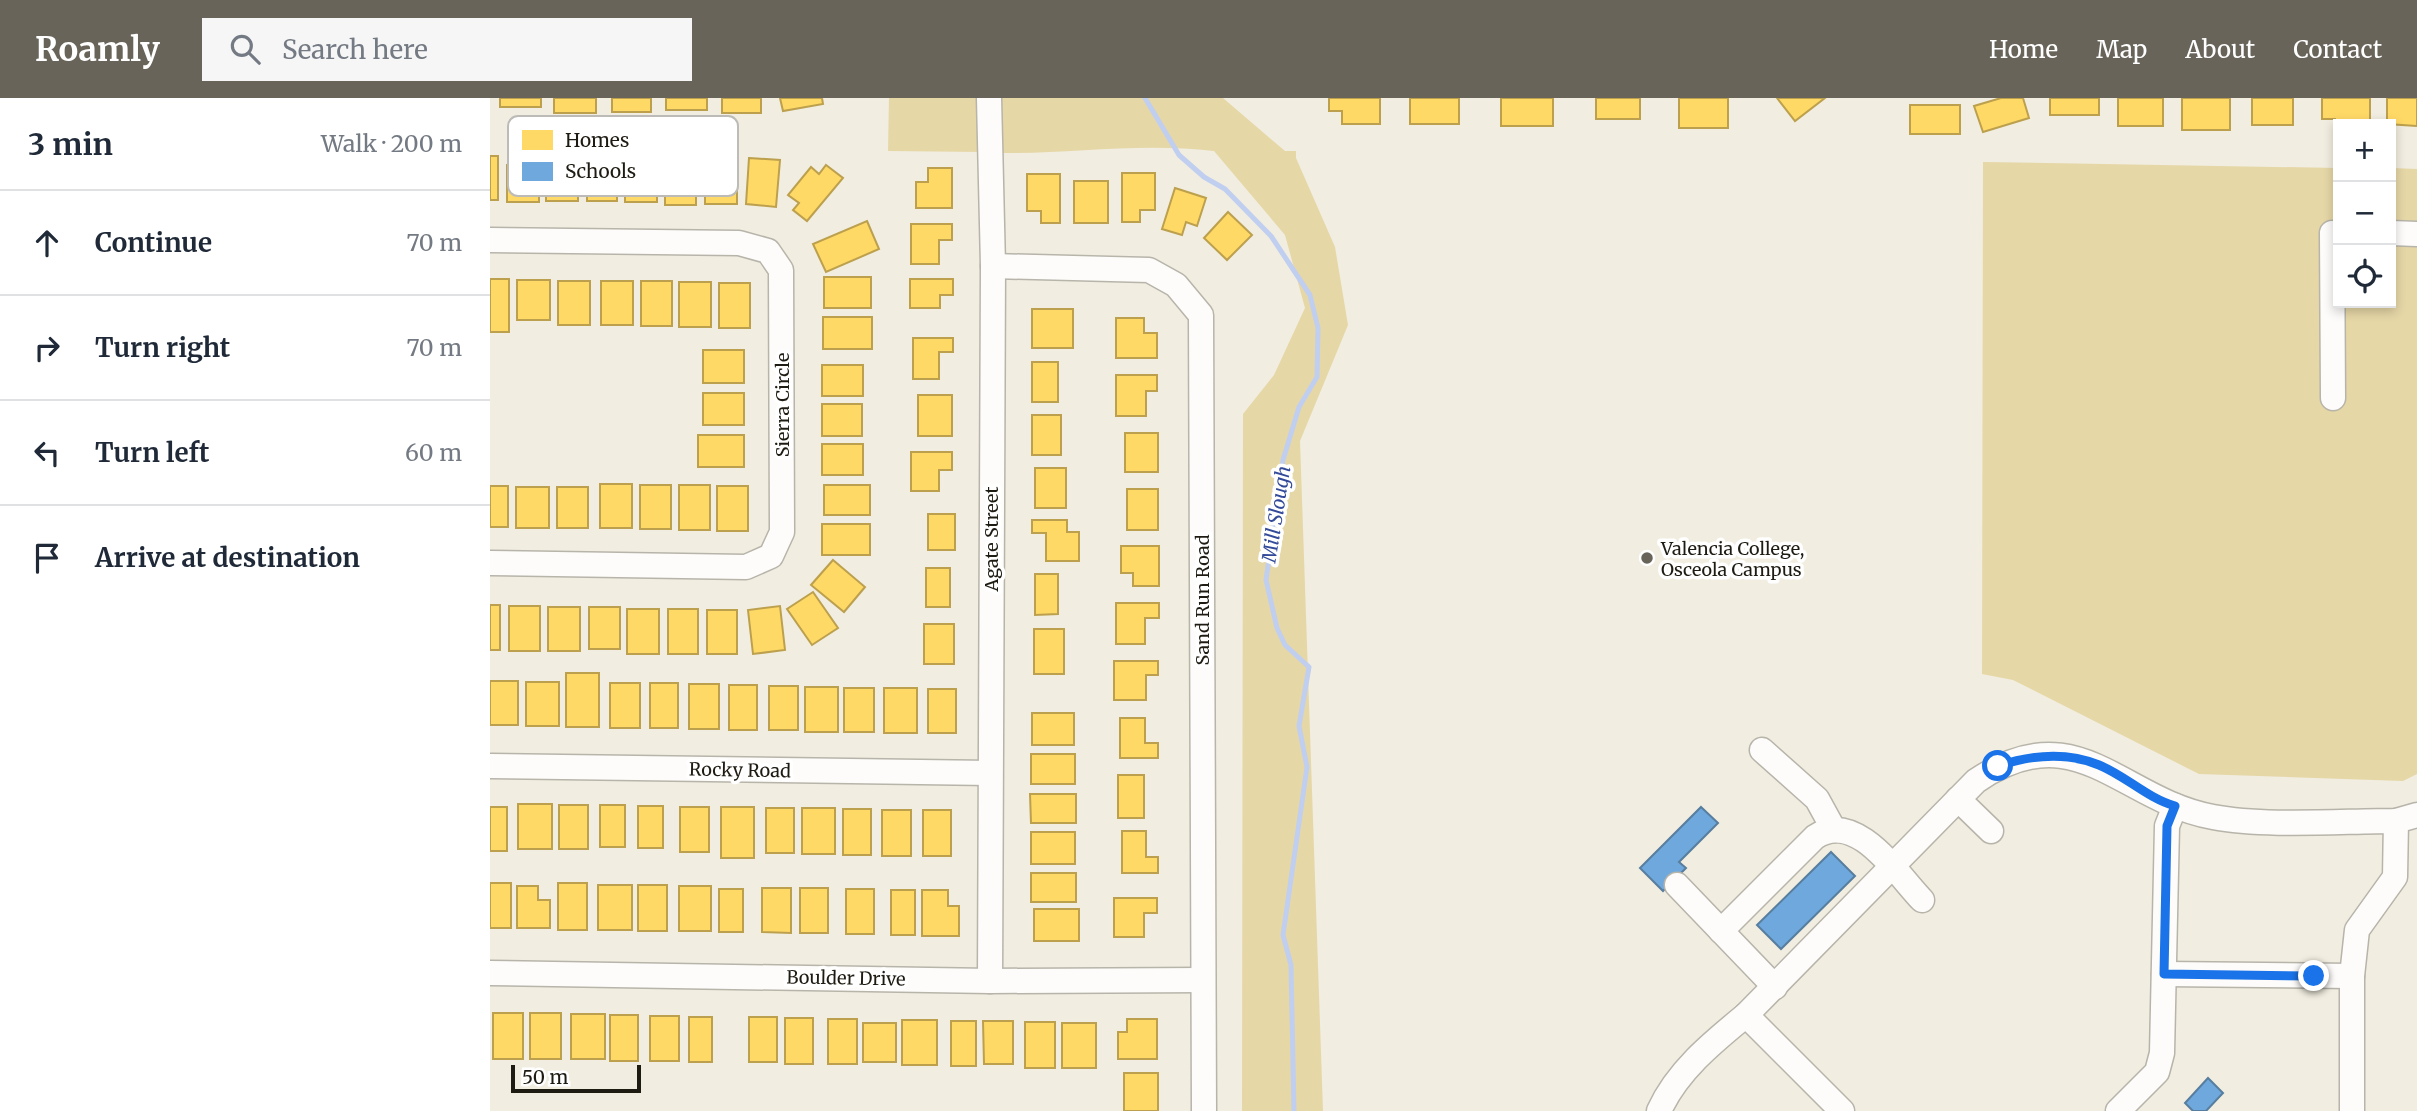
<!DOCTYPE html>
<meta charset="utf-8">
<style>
:root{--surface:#fff;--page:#f6f6f7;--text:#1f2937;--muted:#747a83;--line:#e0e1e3;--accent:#68645a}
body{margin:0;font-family:Merriweather,serif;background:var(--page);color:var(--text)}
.controls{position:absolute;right:21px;top:21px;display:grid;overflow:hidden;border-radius:0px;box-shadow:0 4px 10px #0003}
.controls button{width:63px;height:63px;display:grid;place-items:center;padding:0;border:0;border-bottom:2px solid var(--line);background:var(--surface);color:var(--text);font:35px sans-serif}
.scale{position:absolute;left:21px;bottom:18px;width:130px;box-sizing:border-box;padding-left:7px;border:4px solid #1e1b12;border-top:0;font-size:19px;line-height:24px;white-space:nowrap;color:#1e1b12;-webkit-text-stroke:5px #fff;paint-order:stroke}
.stop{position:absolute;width:21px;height:21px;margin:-16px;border:5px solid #1a73e8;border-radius:50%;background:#fff}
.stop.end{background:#1a73e8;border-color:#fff;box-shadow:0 2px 7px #0008}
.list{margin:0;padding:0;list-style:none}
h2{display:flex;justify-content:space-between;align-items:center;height:91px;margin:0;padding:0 28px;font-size:30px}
h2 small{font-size:23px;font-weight:400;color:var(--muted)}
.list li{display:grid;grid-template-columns:46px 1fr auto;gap:21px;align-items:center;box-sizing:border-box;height:105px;padding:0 28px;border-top:2px solid var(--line)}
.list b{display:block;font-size:26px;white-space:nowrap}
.list em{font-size:23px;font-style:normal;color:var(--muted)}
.icon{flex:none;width:38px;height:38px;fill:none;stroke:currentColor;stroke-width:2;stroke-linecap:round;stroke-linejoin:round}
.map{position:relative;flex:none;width:1927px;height:1013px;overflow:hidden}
header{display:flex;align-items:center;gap:42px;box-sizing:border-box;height:98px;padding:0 35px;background:var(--accent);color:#fff}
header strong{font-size:33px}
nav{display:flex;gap:38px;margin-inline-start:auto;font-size:24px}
.search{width:490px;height:63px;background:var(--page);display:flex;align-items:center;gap:18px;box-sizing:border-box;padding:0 24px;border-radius:0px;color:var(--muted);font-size:26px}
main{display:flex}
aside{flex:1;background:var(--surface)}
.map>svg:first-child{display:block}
</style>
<header>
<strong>Roamly</strong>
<div class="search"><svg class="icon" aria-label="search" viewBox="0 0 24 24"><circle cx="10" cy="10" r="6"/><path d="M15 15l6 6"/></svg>Search here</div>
<nav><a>Home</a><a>Map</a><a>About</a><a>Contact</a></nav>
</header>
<main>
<aside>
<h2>3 min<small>Walk · 200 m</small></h2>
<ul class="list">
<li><svg class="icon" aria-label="ahead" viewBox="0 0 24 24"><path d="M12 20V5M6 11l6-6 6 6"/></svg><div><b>Continue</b></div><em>70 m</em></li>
<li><svg class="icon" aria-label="right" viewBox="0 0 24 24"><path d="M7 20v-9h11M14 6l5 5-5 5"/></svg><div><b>Turn right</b></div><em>70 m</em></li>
<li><svg class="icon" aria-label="left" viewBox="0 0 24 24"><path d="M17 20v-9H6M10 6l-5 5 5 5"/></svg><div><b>Turn left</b></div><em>60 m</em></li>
<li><svg class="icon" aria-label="arrive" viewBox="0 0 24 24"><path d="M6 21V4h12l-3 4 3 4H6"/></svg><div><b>Arrive at destination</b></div></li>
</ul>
</aside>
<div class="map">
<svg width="1927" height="1013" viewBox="0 0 1927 1013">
<rect width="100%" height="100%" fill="#f1ede0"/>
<g fill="#e6d7a7">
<polygon points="399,0 490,0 491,54 398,53"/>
<path d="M508 0H733L795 53H806V60L845 149 858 227 810 343 833 1013H752L753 316 784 277 815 210 795 137 724 53C650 44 578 56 509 55Z"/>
<polygon points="1493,64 1848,70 1848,205 1901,205 1901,70 1927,71 1927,676 1913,683 1709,676 1523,582 1492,576"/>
</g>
<g fill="#ffd966" stroke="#bca04d" stroke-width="2">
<rect x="10" y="0" width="41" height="9"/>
<rect x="64" y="0" width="42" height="15"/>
<rect x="122" y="0" width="39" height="14"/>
<rect x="176" y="0" width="41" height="12"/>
<rect x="232" y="0" width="39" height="15"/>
<polygon points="290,0 332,0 333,6 293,13"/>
<polygon points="839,0 890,0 890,26 852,26 852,13 839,13"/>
<rect x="920" y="0" width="49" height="26"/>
<rect x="1011" y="0" width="52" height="28"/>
<rect x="1106" y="0" width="44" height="21"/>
<rect x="1189" y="0" width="49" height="30"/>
<polygon points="1287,0 1335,0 1305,23"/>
<polygon points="1511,0 1533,0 1539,20 1493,34 1484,8"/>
<rect x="1560" y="0" width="49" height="17"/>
<rect x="1628" y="0" width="45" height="28"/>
<rect x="1692" y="0" width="48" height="32"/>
<rect x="1762" y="0" width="41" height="27"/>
<polygon points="1832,0 1880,0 1880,26 1848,26 1848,32 1845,32 1845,21 1832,21"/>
<polygon points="1897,0 1927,0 1927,28 1897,26"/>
<rect x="1420" y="7" width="50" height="29"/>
<rect x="0" y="58" width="8" height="44"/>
<rect x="97" y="60" width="30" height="43"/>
<polygon points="259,60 290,62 286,109 256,106"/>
<rect x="56" y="62" width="32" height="41"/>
<rect x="175" y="62" width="31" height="45"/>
<rect x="135" y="64" width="32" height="40"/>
<rect x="215" y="65" width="32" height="41"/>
<rect x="17" y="67" width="32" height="37"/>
<polygon points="336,67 353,80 317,123 303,112 309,105 298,97 321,69 329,76"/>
<polygon points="438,70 462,70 462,110 426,110 426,84 438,84"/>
<polygon points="632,75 665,75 665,112 650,112 650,124 632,124"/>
<polygon points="537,76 570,76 570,125 551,125 551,113 537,113"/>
<rect x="584" y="83" width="34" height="42"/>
<polygon points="685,90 716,100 707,128 696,124 692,137 672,131"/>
<polygon points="738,114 762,137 737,162 714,140"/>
<polygon points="377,123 389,151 336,174 323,146"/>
<polygon points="421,126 462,126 462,142 449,142 449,166 421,166"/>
<rect x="334" y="179" width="47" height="31"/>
<rect x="0" y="181" width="19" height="53"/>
<polygon points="420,181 463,181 463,197 450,197 450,210 420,210"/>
<rect x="27" y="182" width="33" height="40"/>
<rect x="68" y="183" width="32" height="44"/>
<rect x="111" y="183" width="32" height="44"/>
<rect x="151" y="183" width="31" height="45"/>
<rect x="189" y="184" width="32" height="45"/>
<rect x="229" y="185" width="31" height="45"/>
<rect x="542" y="211" width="41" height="39"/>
<rect x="333" y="219" width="49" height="32"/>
<polygon points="626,220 654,220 654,235 667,235 667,260 626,260"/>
<polygon points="423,240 463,240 463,254 449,254 449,281 423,281"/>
<rect x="213" y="252" width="41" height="33"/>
<rect x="542" y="264" width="26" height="40"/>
<rect x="332" y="267" width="41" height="31"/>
<polygon points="626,277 667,277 667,293 656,293 656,318 626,318"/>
<rect x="213" y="295" width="41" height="32"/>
<rect x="428" y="297" width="34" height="41"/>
<rect x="332" y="306" width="40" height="32"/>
<rect x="542" y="317" width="29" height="40"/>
<rect x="635" y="335" width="33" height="39"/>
<rect x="208" y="337" width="46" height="32"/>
<rect x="332" y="346" width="41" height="31"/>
<polygon points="421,354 462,354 462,372 449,372 449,393 421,393"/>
<rect x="545" y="370" width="31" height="40"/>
<rect x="110" y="386" width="32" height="44"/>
<rect x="150" y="387" width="31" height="44"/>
<rect x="189" y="387" width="31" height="45"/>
<rect x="334" y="387" width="46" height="30"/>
<rect x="0" y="388" width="18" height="41"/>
<rect x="227" y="388" width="31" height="45"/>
<rect x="26" y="389" width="33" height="41"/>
<rect x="67" y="389" width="31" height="41"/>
<rect x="637" y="391" width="31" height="41"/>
<rect x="438" y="416" width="27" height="36"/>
<polygon points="542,422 577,422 577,434 589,434 589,463 556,463 556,435 542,435"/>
<rect x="332" y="426" width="48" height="31"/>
<polygon points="631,448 669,448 669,488 643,488 643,475 631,475"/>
<polygon points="343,462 375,489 354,514 321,487"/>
<rect x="436" y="470" width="24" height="39"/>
<polygon points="545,476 568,476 568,516 545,517"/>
<polygon points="323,494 348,530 322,547 297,511"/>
<polygon points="626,505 669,505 669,520 655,520 655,546 626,546"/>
<rect x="0" y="507" width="10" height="45"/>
<rect x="19" y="508" width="31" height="45"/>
<polygon points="290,508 295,552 263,556 258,512"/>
<rect x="58" y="509" width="32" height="44"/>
<rect x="99" y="509" width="31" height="42"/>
<rect x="137" y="511" width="32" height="45"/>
<rect x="178" y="511" width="30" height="45"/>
<rect x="217" y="512" width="30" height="44"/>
<rect x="434" y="526" width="30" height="40"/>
<rect x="544" y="531" width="30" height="45"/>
<polygon points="624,563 668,563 668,577 656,577 656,602 624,602"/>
<rect x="76" y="575" width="33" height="54"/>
<rect x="0" y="583" width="28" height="44"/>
<rect x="36" y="584" width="33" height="44"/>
<rect x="120" y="585" width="30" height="45"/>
<rect x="160" y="585" width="28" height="45"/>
<rect x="199" y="586" width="30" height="45"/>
<rect x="239" y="587" width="28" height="45"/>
<rect x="279" y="588" width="29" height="44"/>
<rect x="315" y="589" width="33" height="45"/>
<rect x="354" y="590" width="30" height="44"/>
<rect x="394" y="590" width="33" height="45"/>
<rect x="438" y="591" width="28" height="44"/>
<rect x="542" y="615" width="42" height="32"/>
<polygon points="630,620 655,620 655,645 668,645 668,660 630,660"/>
<rect x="541" y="656" width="44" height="30"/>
<rect x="628" y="677" width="26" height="43"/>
<polygon points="540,696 586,696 586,725 541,725"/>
<rect x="28" y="706" width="34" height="45"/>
<rect x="69" y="707" width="29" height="44"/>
<rect x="110" y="707" width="25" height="42"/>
<rect x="148" y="708" width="25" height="42"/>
<rect x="0" y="709" width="17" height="44"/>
<rect x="190" y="709" width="29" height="45"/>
<rect x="231" y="709" width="33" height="51"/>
<rect x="276" y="710" width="28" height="45"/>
<rect x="312" y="710" width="33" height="46"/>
<rect x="353" y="711" width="28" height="46"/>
<rect x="392" y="712" width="29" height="46"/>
<rect x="433" y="712" width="28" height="46"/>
<polygon points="632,733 656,733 656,759 668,759 668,775 632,775"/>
<rect x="541" y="734" width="44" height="32"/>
<rect x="541" y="775" width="45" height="29"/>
<rect x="0" y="785" width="21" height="45"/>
<rect x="68" y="785" width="29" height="47"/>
<rect x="108" y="787" width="34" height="45"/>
<rect x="148" y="787" width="29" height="46"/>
<polygon points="27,788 48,788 48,802 60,802 60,830 27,830"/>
<rect x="189" y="788" width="32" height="45"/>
<polygon points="272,790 301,790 301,835 272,834"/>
<rect x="310" y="790" width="28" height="45"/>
<rect x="229" y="791" width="24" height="43"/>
<rect x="356" y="791" width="28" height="45"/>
<rect x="401" y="792" width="24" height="45"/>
<polygon points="432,792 458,792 458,808 469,808 469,838 432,838"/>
<polygon points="624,800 667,800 667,815 654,815 654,839 624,839"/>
<rect x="544" y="811" width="45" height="32"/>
<rect x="3" y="915" width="30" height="46"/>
<rect x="40" y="915" width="31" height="46"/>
<rect x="81" y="916" width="34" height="45"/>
<rect x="120" y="917" width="28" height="46"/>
<rect x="160" y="918" width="29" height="45"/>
<rect x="199" y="919" width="23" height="45"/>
<rect x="259" y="919" width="28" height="45"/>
<rect x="295" y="920" width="28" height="46"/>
<rect x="338" y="921" width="29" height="45"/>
<polygon points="637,921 667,921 667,961 628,961 628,934 637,934"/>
<rect x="412" y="922" width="35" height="45"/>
<rect x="461" y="923" width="25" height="45"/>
<polygon points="493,923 523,923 523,966 494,966"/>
<rect x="535" y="924" width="30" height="46"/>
<rect x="373" y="925" width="33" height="39"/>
<rect x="572" y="925" width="34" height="45"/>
<rect x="634" y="975" width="34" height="38"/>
</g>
<g fill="#6fa8dc" stroke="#577e9f" stroke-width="2">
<polygon points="1211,709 1228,725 1189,764 1196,770 1173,793 1150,770"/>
<polygon points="1341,754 1365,778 1291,851 1267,827"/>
<polygon points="1718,980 1733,995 1716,1013 1703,1013 1695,1005"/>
</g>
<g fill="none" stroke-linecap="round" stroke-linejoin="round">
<polyline stroke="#c0cef0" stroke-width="5" points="655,0 689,57 714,79 735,91 781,138 820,197 828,230 827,279 809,309 793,362 776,482 787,530 795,547 819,569 809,628 817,669 793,837 801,867 804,1013"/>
<defs>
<g id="minor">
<polyline points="499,0 503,168 500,883"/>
<polyline points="1901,135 1927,136"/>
<polyline points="0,142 249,145 278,153 291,172 292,434 281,458 256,469 0,465"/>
<polyline points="503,168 659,172 686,187 711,217 714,1013"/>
<polyline points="1843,300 1842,135 1848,135"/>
<polyline points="1272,652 1327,701 1344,732"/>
<polyline points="0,668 500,675"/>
<polyline points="1468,701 1501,733"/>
<polyline points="1187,787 1285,889"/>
<path d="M1231 833 1325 739C1366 711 1407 776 1432 802"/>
<polyline points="0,875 500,883 713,882"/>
<polyline points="1674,876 1862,878"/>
<path d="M1169 1013C1187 973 1223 944 1256 917"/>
<path d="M1352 1013 1256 917 1486 683C1587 614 1630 702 1723 719 1775 729 1851 723 1906 723L1927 717"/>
<polyline points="1628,1013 1667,974 1672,955 1677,728 1685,708"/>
<polyline points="1862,1013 1862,878 1867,832 1905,779 1906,723"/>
</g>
</defs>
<use href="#minor" stroke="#b7b4aa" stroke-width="27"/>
<use href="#minor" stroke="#fdfcfa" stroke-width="24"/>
</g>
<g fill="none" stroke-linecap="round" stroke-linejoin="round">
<path stroke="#1a73e8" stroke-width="9" d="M1508 668C1541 657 1575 653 1609 667 1636 678 1657 700 1685 708L1677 728 1674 876 1824 878"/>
</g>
<circle fill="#68645a" stroke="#fff" stroke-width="2.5" cx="1157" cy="460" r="7"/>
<g text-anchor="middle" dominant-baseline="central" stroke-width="7" stroke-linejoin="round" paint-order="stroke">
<g font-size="18" fill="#1e1b12" stroke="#fff">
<text transform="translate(292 307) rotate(-90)">Sierra Circle</text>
<text transform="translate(501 441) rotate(-90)">Agate Street</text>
<text transform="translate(712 502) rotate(-90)">Sand Run Road</text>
<text transform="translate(250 672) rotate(1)">Rocky Road</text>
<text transform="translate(356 880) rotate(1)">Boulder Drive</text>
</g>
<g font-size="18" fill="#1e1b12" stroke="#fff" text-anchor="start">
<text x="1171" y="450">Valencia College,<tspan x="1171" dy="21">Osceola Campus</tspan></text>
</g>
<g font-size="19" font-style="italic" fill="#334a99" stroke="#fff">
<text transform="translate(786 416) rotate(-81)">Mill Slough</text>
</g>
</g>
<rect x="18" y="18" width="230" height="80" rx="10" fill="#fff" stroke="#bcbbb8" stroke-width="2"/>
<rect x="32" y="32" width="31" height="20" fill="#ffd966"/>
<rect x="32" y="64" width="31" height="19" fill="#6fa8dc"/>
<g font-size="19" fill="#1e1b12">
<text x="75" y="49">Homes</text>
<text x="75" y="80">Schools</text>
</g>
</svg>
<div class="controls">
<button>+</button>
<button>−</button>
<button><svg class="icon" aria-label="locate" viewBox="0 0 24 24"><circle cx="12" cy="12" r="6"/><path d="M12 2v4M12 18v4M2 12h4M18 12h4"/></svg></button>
</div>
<div class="scale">50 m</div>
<div class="stop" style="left:1508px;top:668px"></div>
<div class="stop end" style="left:1824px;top:878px"></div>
</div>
</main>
